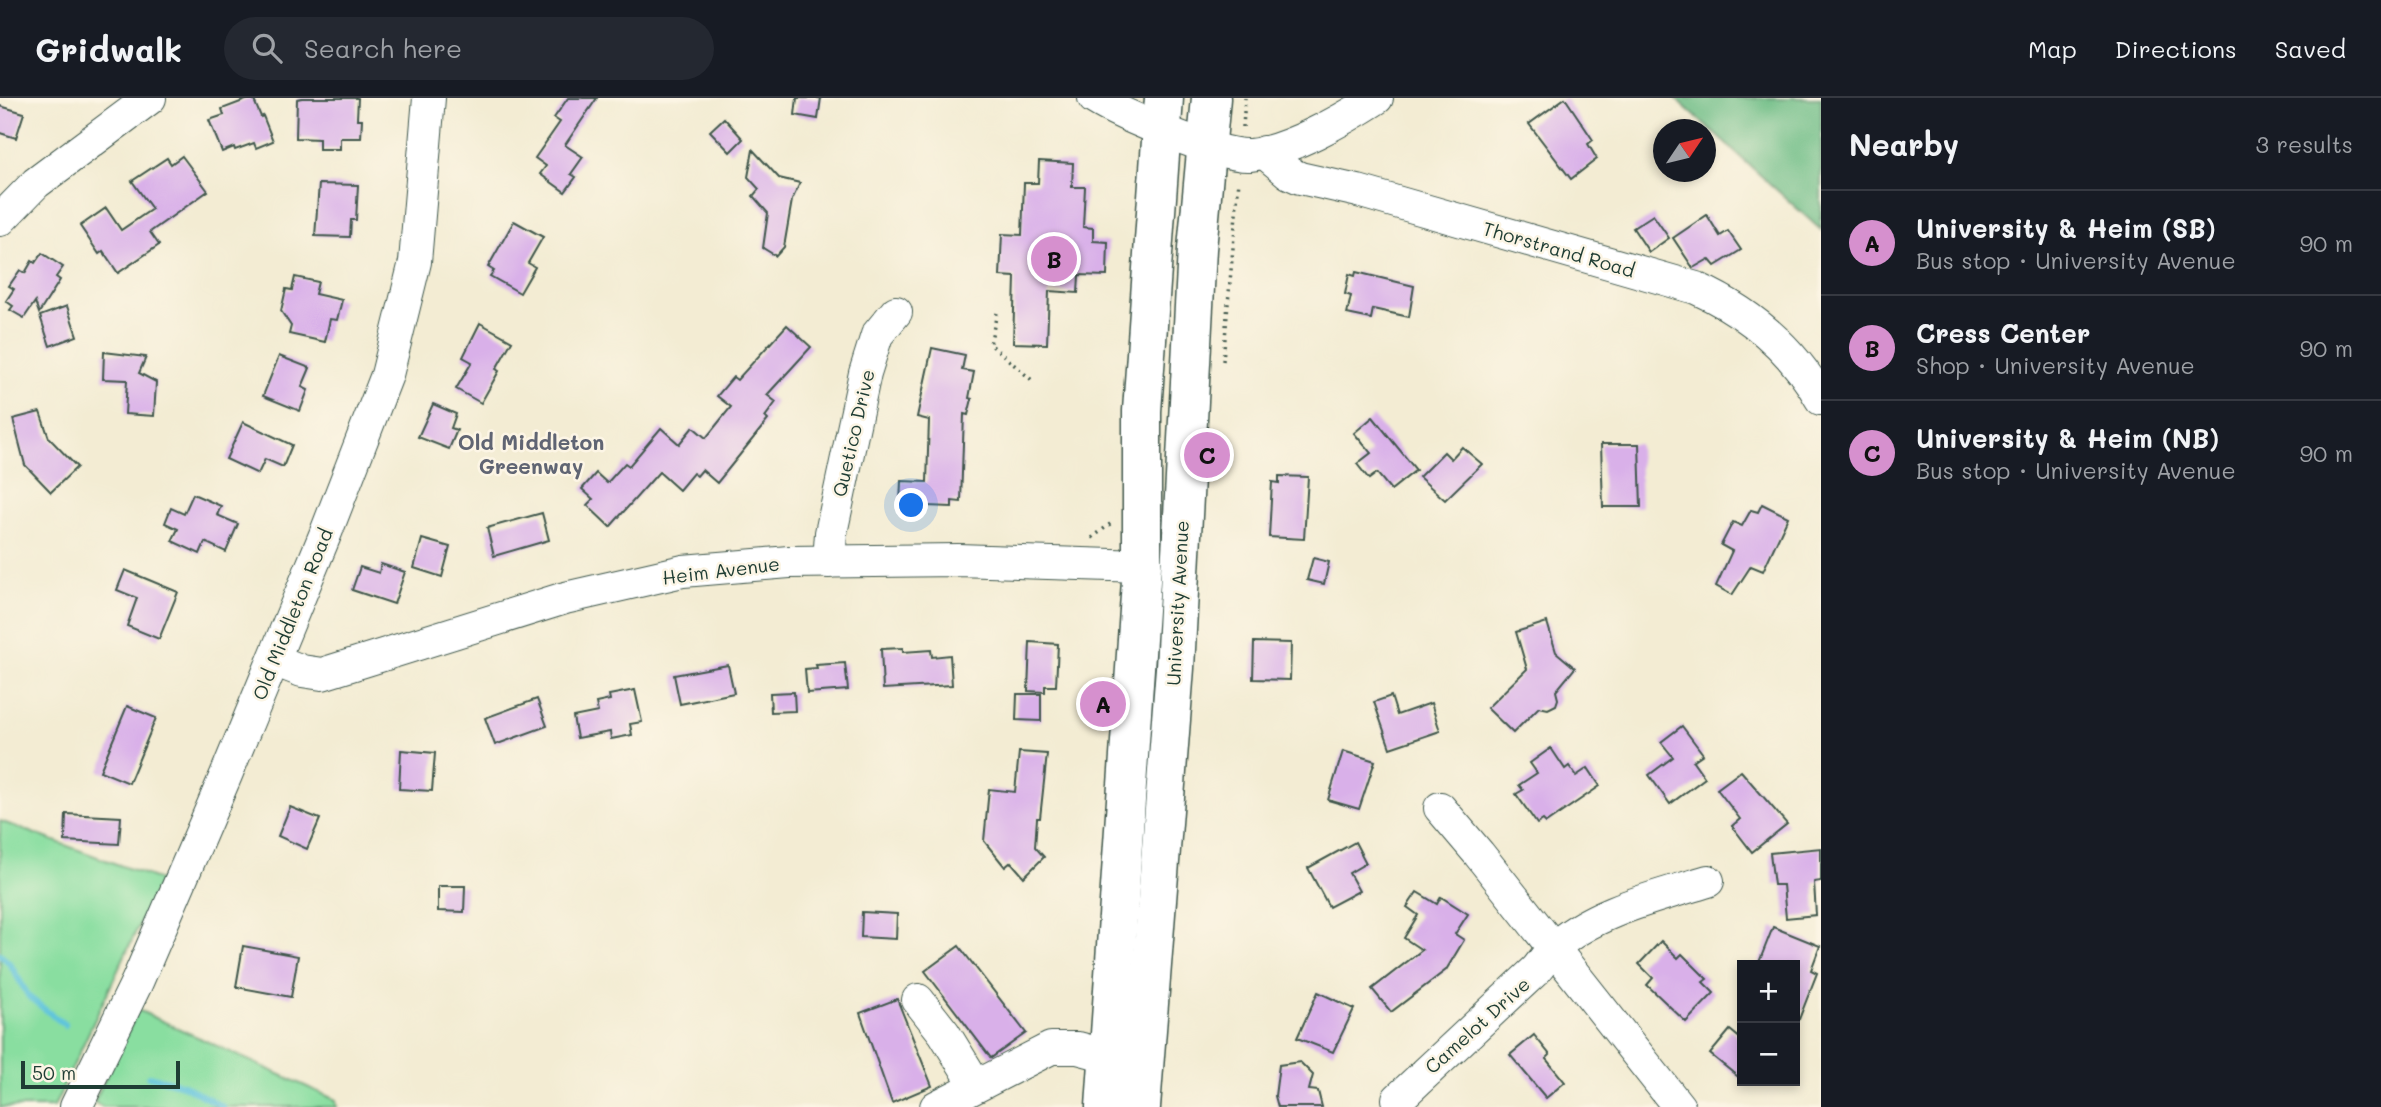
<!DOCTYPE html>
<meta charset="utf-8">
<style>
:root{--surface:#171b24;--page:#242831;--text:#f1f3f6;--muted:#9ea1a6;--line:#363941;--accent:#d690ce}
body{margin:0;font-family:Mali,sans-serif;background:var(--page);color:var(--text)}
.controls{position:absolute;right:21px;bottom:21px;display:grid;overflow:hidden;border-radius:0px;box-shadow:0 4px 10px #0003}
.controls button{width:63px;height:63px;display:grid;place-items:center;padding:0;border:0;border-bottom:2px solid var(--line);background:var(--surface);color:var(--text);font:35px sans-serif}
.compass{position:absolute;left:1653px;top:21px;width:63px;height:63px;border-radius:50%;background:var(--surface);box-shadow:0 4px 10px #0003;rotate:55deg}
.scale{position:absolute;left:21px;bottom:18px;width:159px;box-sizing:border-box;padding-left:7px;border:4px solid #1f3d34;border-top:0;font-size:19px;line-height:24px;white-space:nowrap;color:#1f3d34;-webkit-text-stroke:5px #fcf5e5;paint-order:stroke}
.you{position:absolute;left:912px;top:408px;width:24px;height:24px;margin:-18px;border:5px solid #fff;border-radius:50%;background:#1a73e8;box-shadow:0 0 0 10px #1a73e833}
.badge{display:grid;place-items:center;width:46px;height:46px;border-radius:50%;background:var(--accent);color:#111;font-size:23px;font-weight:700}
.pin{position:absolute;translate:-50% -50%;border:4px solid #fff;box-shadow:0 2px 7px #0006}
.list{margin:0;padding:0;list-style:none}
h2{display:flex;justify-content:space-between;align-items:center;height:91px;margin:0;padding:0 28px;font-size:30px}
h2 small{font-size:23px;font-weight:400;color:var(--muted)}
.list li{display:grid;grid-template-columns:46px 1fr auto;gap:21px;align-items:center;box-sizing:border-box;height:105px;padding:0 28px;border-top:2px solid var(--line)}
.list b{display:block;font-size:26px;white-space:nowrap}
.list p{margin:0;font-size:23px;white-space:nowrap;color:var(--muted)}
.list em{font-size:23px;font-style:normal;color:var(--muted)}
.icon{flex:none;width:38px;height:38px;fill:none;stroke:currentColor;stroke-width:2;stroke-linecap:round;stroke-linejoin:round}
.map{position:relative;flex:none;width:1821px;height:1009px;overflow:hidden}
header{display:flex;align-items:center;gap:42px;box-sizing:border-box;height:98px;padding:0 35px;background:var(--surface);border-bottom:2px solid var(--line)}
header strong{font-size:33px}
nav{display:flex;gap:38px;margin-inline-start:auto;font-size:24px}
.search{width:490px;height:63px;background:var(--page);display:flex;align-items:center;gap:18px;box-sizing:border-box;padding:0 24px;border-radius:38px;color:var(--muted);font-size:26px}
main{display:flex}
aside{flex:1;background:var(--surface)}
.map>svg:first-child{display:block}
</style>
<header>
<strong>Gridwalk</strong>
<div class="search"><svg class="icon" aria-label="search" viewBox="0 0 24 24"><circle cx="10" cy="10" r="6"/><path d="M15 15l6 6"/></svg>Search here</div>
<nav><a>Map</a><a>Directions</a><a>Saved</a></nav>
</header>
<main>
<div class="map">
<svg width="1821" height="1009" viewBox="0 0 1821 1009">
<rect width="100%" height="100%" fill="#fcf5e5"/>
<filter id="ink" filterUnits="userSpaceOnUse"><feTurbulence type="fractalNoise" baseFrequency=".0143" numOctaves="2"/><feDisplacementMap in="SourceGraphic" scale="14" xChannelSelector="R" yChannelSelector="G"/><feConvolveMatrix kernelMatrix="1 2 1 2 8 2 1 2 1" color-interpolation-filters="sRGB"/></filter>
<filter id="wash" filterUnits="userSpaceOnUse"><feTurbulence type="fractalNoise" baseFrequency=".00686" numOctaves="4" result="noise"/><feDisplacementMap in="SourceGraphic" scale="28" xChannelSelector="R" yChannelSelector="G"/><feGaussianBlur stdDeviation="1.57" result="paint"/><feColorMatrix in="noise" values="0 0 0 0 0 0 0 0 0 0 0 0 0 0 0 0 0 1.4 0 .05"/><feComposite in="paint" operator="in"/></filter>
<g filter="url(#wash)">
<rect width="100%" height="100%" fill="#f3ecd3"/>
<g fill="#89dea0" stroke="#548e6a" stroke-width="2">
<polygon points="0,723 160,782 54,1009 0,1009"/>
<polygon points="138,912 336,1002 337,1009 103,1009 94,1004"/>
</g>
<polygon fill="#6ebd86" stroke="#467d5d" stroke-width="2" points="1675,0 1821,0 1821,132"/>
<g fill="none" stroke-linecap="round" stroke-linejoin="round">
<g stroke="#5ec4dc" stroke-width="6">
<polyline points="0,856 10,866 29,899 65,927"/>
<polyline points="149,978 183,987 223,1009"/>
</g>
</g>
<g id="blocks">
<g fill="#d9b0e9">
<polygon points="251,0 253,0 261,19 263,18 273,43 256,50 254,45 235,52 234,49 222,54 209,22 224,17 222,11"/>
<polygon points="302,0 358,0 357,21 362,21 361,40 340,40 340,51 319,51 319,41 296,40 297,1"/>
<polygon points="568,0 597,0 565,47 583,59 571,76 576,79 565,94 540,76 546,68 535,60 560,24 554,20"/>
<polygon points="797,0 821,0 818,21 795,17"/>
<polygon points="1565,0 1593,42 1588,46 1597,61 1571,81 1529,26"/>
<polygon points="0,8 24,15 16,40 0,35"/>
<polygon points="724,20 743,41 730,54 710,33"/>
<polygon points="753,52 779,80 800,85 792,102 784,149 776,158 763,150 768,115 753,98 759,91 748,79"/>
<polygon points="182,58 208,93 150,134 159,147 118,175 103,153 99,156 80,128 106,110 121,132 152,111 132,83 167,60 171,66"/>
<polygon points="1039,63 1073,65 1072,89 1085,89 1083,129 1093,130 1093,143 1108,144 1107,178 1079,177 1078,195 1049,193 1047,246 1013,245 1015,179 1000,178 1002,136 1022,137 1024,85 1038,85"/>
<polygon points="319,86 358,87 356,122 351,122 350,139 315,138"/>
<polygon points="1653,117 1669,140 1649,154 1633,130"/>
<polygon points="1707,117 1720,138 1728,133 1741,152 1715,168 1709,161 1693,170 1673,140"/>
<polygon points="514,123 543,139 528,165 535,169 520,195 490,178 494,173 488,169"/>
<polygon points="42,155 63,169 56,179 60,182 39,215 35,204 24,220 10,212 13,208 6,203 14,191 9,188 20,172 25,175 32,163 35,165"/>
<polygon points="1356,174 1414,188 1409,219 1373,211 1371,221 1347,216 1351,198 1345,196 1349,176 1355,178"/>
<polygon points="295,179 318,184 315,196 342,202 337,222 330,221 325,244 289,236 291,228 281,213 286,191 292,192"/>
<polygon points="67,208 77,238 50,248 40,218"/>
<polygon points="480,225 512,243 496,271 499,273 481,305 456,291 472,264 463,259"/>
<polygon points="787,227 811,249 767,297 776,304 765,319 768,322 717,385 702,372 697,378 693,375 679,392 659,374 610,429 587,407 593,401 582,391 596,375 607,385 625,365 629,368 661,330 679,346 693,329 706,340 731,309 717,298 733,279 737,282"/>
<polygon points="932,250 965,257 962,272 974,274 969,300 972,301 968,317 964,316 961,404 952,403 952,409 900,407 901,383 927,384 929,322 917,319"/>
<polygon points="104,254 146,259 139,275 156,284 154,318 125,316 127,282 103,281"/>
<polygon points="279,258 310,270 302,289 308,292 300,313 263,298"/>
<polygon points="433,306 456,316 451,330 457,332 449,351 418,339"/>
<polygon points="40,314 49,340 77,369 51,394 25,367 13,321"/>
<polygon points="1373,319 1416,372 1391,392 1377,375 1369,381 1357,366 1371,355 1354,335"/>
<polygon points="243,324 292,347 283,369 265,361 258,376 226,361"/>
<polygon points="1601,346 1639,346 1641,409 1603,409"/>
<polygon points="1462,349 1482,366 1445,402 1419,379 1444,354 1451,361"/>
<polygon points="1279,378 1308,379 1304,441 1269,439 1272,384 1279,385"/>
<polygon points="193,396 221,408 217,417 238,426 226,454 205,444 200,456 172,443 178,431 165,425 171,410 184,416"/>
<polygon points="1762,406 1788,419 1763,473 1751,468 1732,497 1716,488 1732,453 1721,447 1733,424 1742,428 1751,412 1758,414"/>
<polygon points="542,415 549,442 494,458 487,430"/>
<polygon points="422,441 450,449 442,479 414,470"/>
<polygon points="1313,460 1329,464 1324,486 1307,482"/>
<polygon points="381,466 405,474 394,506 352,492 360,469 379,475"/>
<polygon points="125,472 178,494 159,541 127,528 137,500 117,492"/>
<polygon points="1547,524 1556,554 1575,570 1556,593 1558,601 1556,607 1548,611 1539,609 1513,635 1487,610 1527,571 1516,534"/>
<polygon points="1030,544 1058,546 1056,588 1045,588 1045,594 1028,593"/>
<polygon points="1254,544 1291,545 1290,582 1253,581"/>
<polygon points="903,550 903,554 931,552 932,559 950,557 952,587 883,591 881,551"/>
<polygon points="845,565 848,592 807,595 805,571 817,570 816,567"/>
<polygon points="728,567 734,595 680,606 674,577"/>
<polygon points="635,592 642,624 630,626 632,637 611,641 610,634 577,640 573,619 598,614 596,605 610,602 609,597"/>
<polygon points="794,594 795,613 771,614 770,595"/>
<polygon points="1017,596 1041,596 1041,623 1016,622"/>
<polygon points="1391,598 1397,617 1431,605 1440,633 1390,650 1374,604"/>
<polygon points="537,601 547,628 495,647 485,620"/>
<polygon points="127,608 156,620 129,685 100,673"/>
<polygon points="1682,628 1703,656 1693,663 1705,680 1670,706 1649,677 1673,659 1661,644"/>
<polygon points="1551,650 1565,671 1569,668 1576,678 1588,670 1600,688 1546,725 1543,722 1537,726 1516,696 1523,692 1519,687 1537,675 1530,665"/>
<polygon points="401,652 435,655 432,693 399,691"/>
<polygon points="1343,653 1375,663 1359,711 1328,702"/>
<polygon points="1019,654 1047,656 1040,720 1037,720 1035,749 1044,759 1024,779 1011,764 1005,769 984,743 989,691 1015,694"/>
<polygon points="1741,673 1787,726 1752,754 1732,728 1740,721 1717,691"/>
<polygon points="290,709 320,721 307,751 278,738"/>
<polygon points="66,716 121,719 119,746 65,743"/>
<polygon points="1355,744 1366,765 1349,775 1359,793 1329,809 1308,770"/>
<polygon points="1821,750 1821,783 1814,784 1816,817 1786,820 1783,787 1774,787 1770,755"/>
<polygon points="438,788 465,788 464,814 438,813"/>
<polygon points="1417,794 1437,806 1441,799 1468,816 1455,836 1464,842 1446,872 1391,914 1372,891 1422,852 1404,840 1418,817 1407,809"/>
<polygon points="862,814 897,816 896,841 861,839"/>
<polygon points="1773,829 1820,848 1811,872 1817,875 1796,929 1795,867 1758,867"/>
<polygon points="1661,843 1678,860 1682,856 1707,881 1703,884 1714,895 1686,924 1647,887 1653,880 1639,866"/>
<polygon points="243,848 298,858 291,899 236,889"/>
<polygon points="959,848 1026,935 991,960 925,873"/>
<polygon points="1318,894 1354,911 1333,954 1297,940"/>
<polygon points="897,901 932,988 892,1005 860,915"/>
<polygon points="1730,932 1742,942 1742,982 1710,956"/>
<polygon points="1534,937 1550,957 1546,961 1565,984 1546,1000 1510,957"/>
<polygon points="1300,964 1313,977 1309,992 1318,993 1322,1009 1278,1009 1275,998 1279,967"/>
</g>
</g>
</g>
<g filter="url(#ink)">
<use href="#blocks" fill-opacity="0" stroke="#3f574c" stroke-width="2"/>
<g fill="none" stroke-linecap="round" stroke-linejoin="round">
<defs>
<g id="minor">
<path d="M1094 0C1121 17 1220 59 1250 57 1287 54 1346 20 1377 0"/>
<path d="M1264 54 1289 75 1300 80 1358 93 1696 190C1749 214 1792 250 1821 301"/>
<polyline points="0,122 36,85 150,0"/>
<polyline points="829,464 831,435 865,275 877,237 896,214"/>
<polyline points="274,562 302,573 322,576 565,500 683,473 789,464 958,462 1142,468"/>
<polyline points="1440,710 1479,756 1679,1009"/>
<polyline points="918,902 944,935 976,987"/>
<path d="M1398 1001 1536 872C1542 865 1547 857 1553 851 1590 814 1660 798 1708 783"/>
<polyline points="76,1009 137,884 226,677 325,437 387,277 415,164 429,0"/>
<polyline points="936,1009 1051,950 1078,950 1108,958"/>
</g>
<g id="major">
<polyline points="1105,1009 1142,468 1142,313 1164,0"/>
<polyline points="1141,1009 1175,570 1197,151 1211,0"/>
</g>
</defs>
<use href="#minor" stroke="#3f574c" stroke-width="34"/>
<use href="#major" stroke="#3f574c" stroke-width="41"/>
<g stroke="#3f574c" stroke-width="3.5" stroke-dasharray="2 5" stroke-linecap="butt">
<polyline points="1243,29 1245,0"/>
<polyline points="997,215 990,246 1033,283"/>
<polyline points="1223,263 1239,82"/>
<polyline points="1092,440 1114,423"/>
</g>
<use href="#minor" stroke="#fff" stroke-width="32"/>
<use href="#major" stroke="#fff" stroke-width="38"/>
</g>
</g>
<g text-anchor="middle" dominant-baseline="central" stroke-width="5" stroke-linejoin="round" paint-order="stroke">
<g font-size="19" fill="#1f3d34" stroke="#fcf5e5">
<text transform="translate(1559 151) rotate(16)">Thorstrand Road</text>
<text transform="translate(853 335) rotate(-77)">Quetico Drive</text>
<text transform="translate(721 472) rotate(-7)">Heim Avenue</text>
<text transform="translate(1177 505) rotate(-87)">University Avenue</text>
<text transform="translate(292 516) rotate(-68)">Old Middleton Road</text>
<text transform="translate(1477 927) rotate(-42)">Camelot Drive</text>
</g>
<g font-size="21" font-weight="bold" fill="#606573" stroke="#fcf5e5">
<text x="531" y="343">Old Middleton<tspan x="531" dy="24">Greenway</tspan></text>
</g>
</g>
</svg>
<div class="controls">
<button>+</button>
<button>−</button>
</div>
<svg class="compass" viewBox="-18 -18 36 36"><path d="M0-13l5 13h-10z" fill="#e53935"/><path d="M0 13l5-13h-10z" fill="#9ea1a6"/></svg>
<div class="scale">50 m</div>
<div class="you"></div>
<div class="pin badge" style="left:1103px;top:606px">A</div>
<div class="pin badge" style="left:1054px;top:161px">B</div>
<div class="pin badge" style="left:1207px;top:357px">C</div>
</div>
<aside>
<h2>Nearby<small>3 results</small></h2>
<ul class="list">
<li><span class="badge">A</span><div><b>University &amp; Heim (SB)</b><p>Bus stop · University Avenue</p></div><em>90 m</em></li>
<li><span class="badge">B</span><div><b>Cress Center</b><p>Shop · University Avenue</p></div><em>90 m</em></li>
<li><span class="badge">C</span><div><b>University &amp; Heim (NB)</b><p>Bus stop · University Avenue</p></div><em>90 m</em></li>
</ul>
</aside>
</main>
